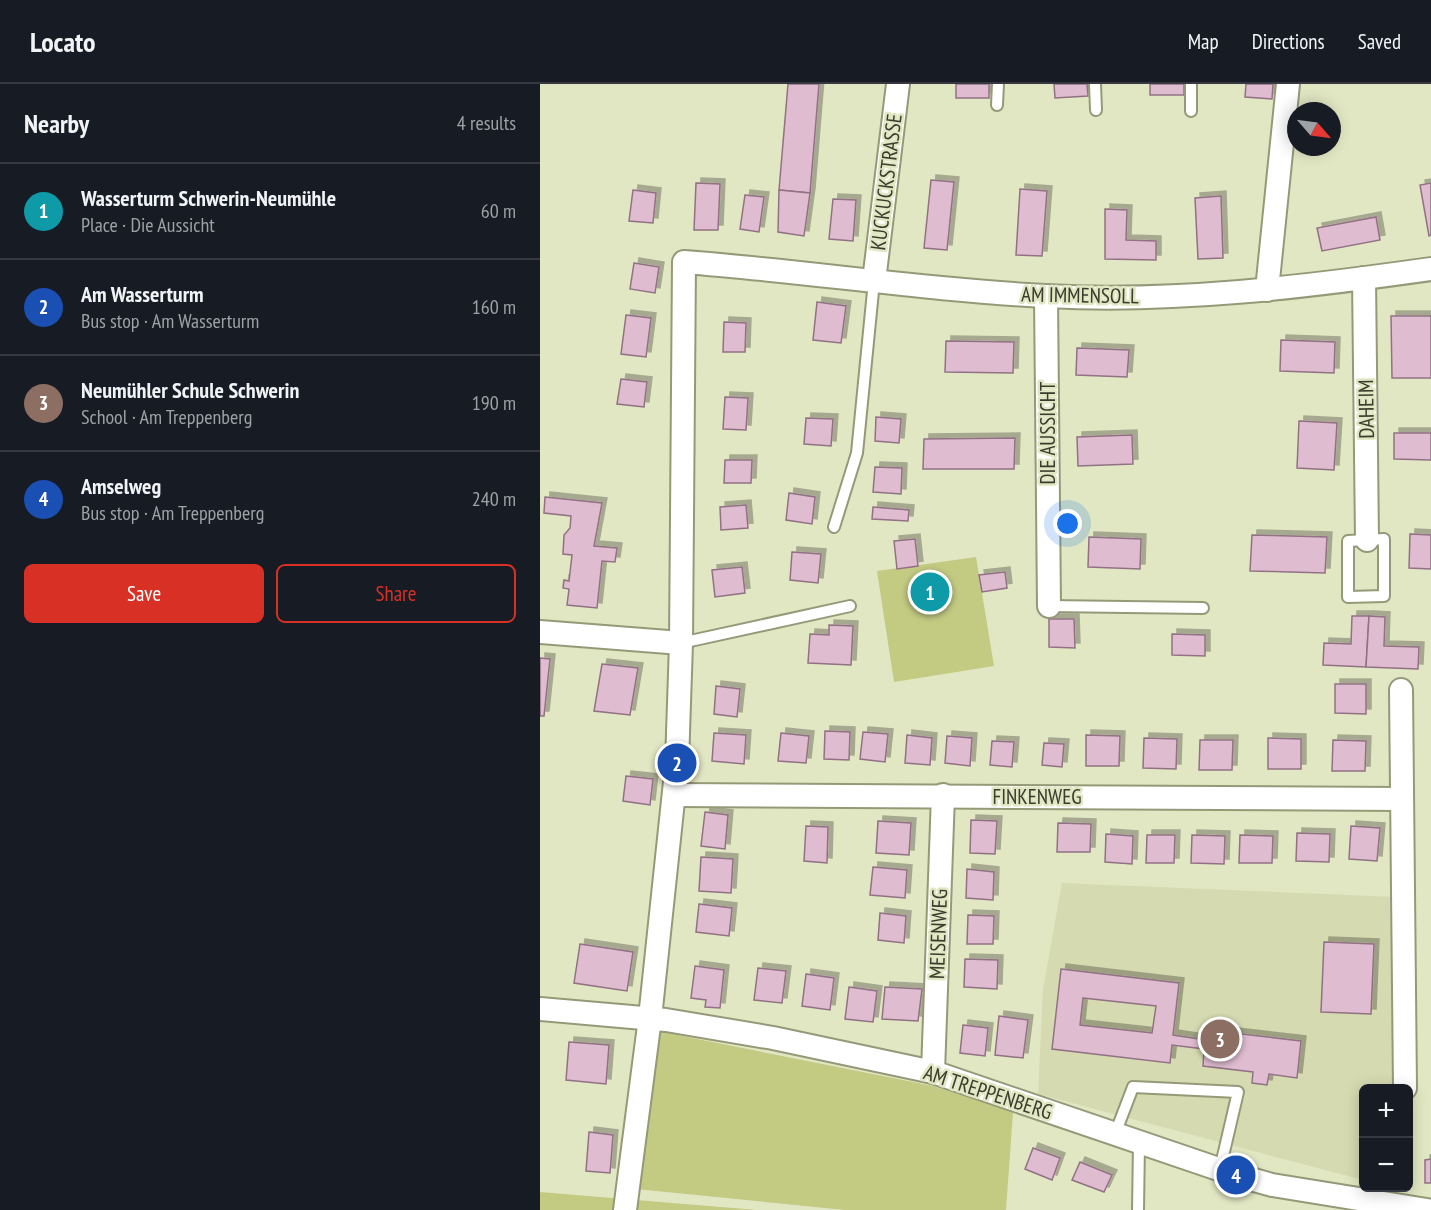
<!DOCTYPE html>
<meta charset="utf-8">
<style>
:root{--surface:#171b24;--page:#242831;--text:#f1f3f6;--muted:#9ea1a6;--line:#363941;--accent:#d93025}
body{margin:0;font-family:"PT Sans Narrow",sans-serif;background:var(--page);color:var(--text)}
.controls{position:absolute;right:18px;bottom:18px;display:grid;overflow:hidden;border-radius:9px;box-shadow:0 3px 15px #0003}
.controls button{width:54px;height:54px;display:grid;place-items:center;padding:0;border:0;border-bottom:2px solid var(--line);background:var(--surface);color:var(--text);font:30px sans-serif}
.compass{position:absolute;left:747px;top:18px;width:54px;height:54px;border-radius:50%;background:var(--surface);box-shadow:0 3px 15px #0003;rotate:118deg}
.you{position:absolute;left:528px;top:440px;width:21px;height:21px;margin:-15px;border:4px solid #fff;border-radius:50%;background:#1a73e8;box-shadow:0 0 0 9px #1a73e833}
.badge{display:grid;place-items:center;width:39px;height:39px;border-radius:50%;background:var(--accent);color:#fff;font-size:20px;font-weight:700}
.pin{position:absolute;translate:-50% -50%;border:3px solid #fff;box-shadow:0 2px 6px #0006}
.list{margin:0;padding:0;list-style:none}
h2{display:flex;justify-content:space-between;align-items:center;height:78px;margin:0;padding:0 24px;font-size:26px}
h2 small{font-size:20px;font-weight:400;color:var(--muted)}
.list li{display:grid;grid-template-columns:39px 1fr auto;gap:18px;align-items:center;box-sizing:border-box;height:96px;padding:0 24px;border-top:2px solid var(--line)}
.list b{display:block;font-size:22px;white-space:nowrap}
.list p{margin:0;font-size:20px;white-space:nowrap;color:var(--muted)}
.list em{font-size:20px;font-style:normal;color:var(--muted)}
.actions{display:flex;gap:12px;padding:18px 24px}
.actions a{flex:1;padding:14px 0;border:2px solid var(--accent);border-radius:9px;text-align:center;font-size:21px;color:var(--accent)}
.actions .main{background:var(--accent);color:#fff}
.map{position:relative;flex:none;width:891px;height:1126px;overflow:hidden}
header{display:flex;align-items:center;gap:36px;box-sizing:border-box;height:84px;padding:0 30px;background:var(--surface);border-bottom:2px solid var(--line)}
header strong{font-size:28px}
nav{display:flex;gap:33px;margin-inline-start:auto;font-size:21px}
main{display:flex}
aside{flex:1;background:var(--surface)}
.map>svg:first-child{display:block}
</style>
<header>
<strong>Locato</strong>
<nav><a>Map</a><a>Directions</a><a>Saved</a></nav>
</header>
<main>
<aside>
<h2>Nearby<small>4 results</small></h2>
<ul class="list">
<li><span class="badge" style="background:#0f9aa8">1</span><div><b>Wasserturm Schwerin-Neumühle</b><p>Place · Die Aussicht</p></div><em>60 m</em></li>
<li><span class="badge" style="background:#1a4fb4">2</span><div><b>Am Wasserturm</b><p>Bus stop · Am Wasserturm</p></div><em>160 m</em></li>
<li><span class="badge" style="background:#8d6e63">3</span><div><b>Neumühler Schule Schwerin</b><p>School · Am Treppenberg</p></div><em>190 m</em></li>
<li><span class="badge" style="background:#1a4fb4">4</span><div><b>Amselweg</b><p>Bus stop · Am Treppenberg</p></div><em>240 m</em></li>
</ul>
<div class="actions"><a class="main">Save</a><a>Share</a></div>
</aside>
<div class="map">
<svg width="891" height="1126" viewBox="0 0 891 1126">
<defs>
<filter id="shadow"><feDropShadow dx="5" dy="-5" stdDeviation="0" flood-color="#0004"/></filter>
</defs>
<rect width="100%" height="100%" fill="#e2e7c3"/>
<polygon fill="#d5dab0" points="522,799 856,813 859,1004 824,1004 823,1096 498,1010 503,905"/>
<g fill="#c3ca82">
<polygon points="436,473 454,582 354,598 337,487"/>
<polygon points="117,947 393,1002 473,1028 466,1126 305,1126 96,1105"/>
<polygon points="0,1108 217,1126 0,1126"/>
</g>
<g fill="#dfbcd0" stroke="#917284" stroke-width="1.5" fill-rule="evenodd" filter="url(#shadow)">
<polygon points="248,0 279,0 270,109 239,106"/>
<rect x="416" y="0" width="33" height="14"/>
<polygon points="514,0 547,0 548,12 515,14"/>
<rect x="610" y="0" width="34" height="11"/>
<polygon points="706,0 733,0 732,15 705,13"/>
<polygon points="391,96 414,98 407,166 384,164"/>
<polygon points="156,99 180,100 178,146 154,146"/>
<polygon points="891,99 891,151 889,152 880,101"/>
<polygon points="480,105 507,107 502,172 476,171"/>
<polygon points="93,106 116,109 113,139 89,137"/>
<polygon points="239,106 270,109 264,152 238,148"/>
<polygon points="205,111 224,113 219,148 200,145"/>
<polygon points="681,112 683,174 658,175 655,114"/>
<polygon points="293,115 316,116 313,157 289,155"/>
<polygon points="565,125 587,126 586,156 616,157 616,176 565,175"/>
<polygon points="836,133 840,156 782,167 777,144"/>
<polygon points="94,179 119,183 115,209 90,205"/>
<polygon points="277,218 306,222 301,259 273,256"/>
<polygon points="86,231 111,234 106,273 81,270"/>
<polygon points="851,232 891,232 891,294 852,294"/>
<polygon points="184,238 206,239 205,268 183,268"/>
<polygon points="741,256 795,258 794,289 740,287"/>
<polygon points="406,257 474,258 473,289 405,288"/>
<polygon points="537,264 589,266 587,293 536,291"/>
<polygon points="81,295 107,298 104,323 77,320"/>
<polygon points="185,313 208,314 206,346 183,345"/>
<polygon points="336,333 361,335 359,359 335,357"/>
<polygon points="266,334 293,335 291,362 264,360"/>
<polygon points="759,337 797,339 794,386 757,384"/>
<polygon points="854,349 891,349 891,376 854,375"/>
<polygon points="592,351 593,380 538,382 537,353"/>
<polygon points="475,354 474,385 383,385 384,355"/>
<polygon points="185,376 212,376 211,399 184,399"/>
<polygon points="335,383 362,384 361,410 333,408"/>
<polygon points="249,409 275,413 272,440 246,436"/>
<polygon points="5,413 62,419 54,462 77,464 75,478 62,477 57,524 27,521 29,505 23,504 24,496 29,497 32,471 23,470 24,451 30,444 31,432 4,429"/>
<polygon points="206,421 208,444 181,446 180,423"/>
<polygon points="333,423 369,426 368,437 332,435"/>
<polygon points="870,450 891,451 891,485 869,484"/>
<polygon points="712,451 787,453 785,489 710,487"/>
<polygon points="549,453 601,455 600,485 548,483"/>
<polygon points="375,455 378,482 357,485 354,457"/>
<polygon points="252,468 281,470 278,499 250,496"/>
<polygon points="202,483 205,509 175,513 172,486"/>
<polygon points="465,488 467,504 442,508 439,491"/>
<circle cx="390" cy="508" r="13"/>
<polygon points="812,532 829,532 826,583 783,581 784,559 811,560"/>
<polygon points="829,532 845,533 844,562 879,563 878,585 826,583"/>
<polygon points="509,535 534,535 535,564 509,563"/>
<polygon points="289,541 313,542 311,581 268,579 270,550 289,551"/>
<polygon points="632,550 665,551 665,572 632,571"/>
<polygon points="0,574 10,575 4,632 0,632"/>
<polygon points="62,580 98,584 90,631 54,627"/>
<polygon points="795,600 826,600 826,630 795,629"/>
<polygon points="176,602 200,605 197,633 174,630"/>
<polygon points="285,647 310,648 309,676 284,675"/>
<polygon points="323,648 348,650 345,678 320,675"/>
<polygon points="174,649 206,651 204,680 172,677"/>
<polygon points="241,649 269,652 266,679 238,677"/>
<polygon points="367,651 392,654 390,681 365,679"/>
<polygon points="546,651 580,652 579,682 546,682"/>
<polygon points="407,652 432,654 430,682 405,679"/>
<polygon points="604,654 637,655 636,685 603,684"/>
<polygon points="728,654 761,655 761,685 728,685"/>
<polygon points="660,656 693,656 692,686 659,686"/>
<polygon points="793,656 826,657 825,687 792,687"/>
<polygon points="452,657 474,658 472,683 450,681"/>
<polygon points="504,659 524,660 522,683 502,681"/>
<polygon points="86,692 113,695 110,721 83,717"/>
<polygon points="165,728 188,731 185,765 161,762"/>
<polygon points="431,736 457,737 455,770 430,769"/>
<polygon points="338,737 371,739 369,771 336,769"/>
<polygon points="518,739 551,740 550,768 517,768"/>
<polygon points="266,742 288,743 287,779 264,777"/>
<polygon points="811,742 840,744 837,777 809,775"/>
<polygon points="757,749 790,750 789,778 756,777"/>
<polygon points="566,750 593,752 592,780 565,778"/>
<polygon points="607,751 635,751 634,779 606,779"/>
<polygon points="652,751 685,752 684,780 651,779"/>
<polygon points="700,751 733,752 732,779 699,779"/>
<polygon points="161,773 193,775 191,809 159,807"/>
<polygon points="333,783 367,786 365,814 330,811"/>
<polygon points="427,785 454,788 453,816 426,814"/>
<polygon points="159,820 192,824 189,852 156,848"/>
<polygon points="340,829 366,832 364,859 338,856"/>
<polygon points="428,831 454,832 453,860 427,860"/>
<polygon points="784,858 834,860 831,930 781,928"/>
<polygon points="40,860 93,868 87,907 34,899"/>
<polygon points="425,875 458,876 457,905 424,903"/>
<polygon points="155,882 184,886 180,924 165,923 166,916 151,914"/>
<polygon points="218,884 246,887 242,919 214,916"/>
<path d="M521 885 639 899 633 951 665 956 667 946 761 957 757 994 729 990 727 1001 712 999 713 988 663 982 664 965 632 961 630 979 512 965ZM543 914 616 922 612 949 540 941Z"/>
<polygon points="266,890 294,894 290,926 262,922"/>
<polygon points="309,903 337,907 333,938 305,935"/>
<polygon points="345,903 382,905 378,937 342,935"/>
<polygon points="459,932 488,936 483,974 455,971"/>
<polygon points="423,941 448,944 445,972 420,969"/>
<polygon points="29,958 69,961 66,1000 26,996"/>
<polygon points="49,1048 73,1051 70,1089 46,1087"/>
<polygon points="493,1064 520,1074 512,1096 485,1085"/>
<polygon points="891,1075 891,1099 885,1099 885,1076"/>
<polygon points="540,1078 572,1091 564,1108 532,1096"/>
</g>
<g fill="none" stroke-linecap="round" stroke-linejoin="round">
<defs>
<g id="lane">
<polyline points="555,0 556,26"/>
<polyline points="457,21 458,0"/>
<polyline points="651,27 651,0"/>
<polyline points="294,443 317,369 334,197"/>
<polygon points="844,455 844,512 808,513 808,457"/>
<polyline points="509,522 663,524"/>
<polyline points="141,559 310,522"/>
<polyline points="575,1050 593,1003 698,1008 680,1085"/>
<polyline points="598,1126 599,1059"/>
</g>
<g id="street">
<polyline points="824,194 827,456"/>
<polyline points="334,197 358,0"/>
<polyline points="727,206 748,0"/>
<polyline points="506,212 509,522"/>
<polyline points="0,548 141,559"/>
<polyline points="861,606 865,1004"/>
<polyline points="134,711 861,715"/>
<polyline points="0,925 126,936 233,954 393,988 696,1091 732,1101 887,1126"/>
<polyline points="393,988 403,711"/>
<path d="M85 1126 110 934 137 679 141 559 144 178C264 187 385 206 506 212 635 219 764 203 891 185"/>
</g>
</defs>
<use href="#lane" stroke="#959978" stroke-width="14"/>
<use href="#street" stroke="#959978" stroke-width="26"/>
<use href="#lane" stroke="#fff" stroke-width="10"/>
<use href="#street" stroke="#fff" stroke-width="22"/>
</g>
<g text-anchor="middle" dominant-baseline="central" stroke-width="5" stroke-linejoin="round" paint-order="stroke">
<g font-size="21" fill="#3a3c2e" stroke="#e2e7c3">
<text transform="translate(346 98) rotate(-83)">KUCKUCKSTRASSE</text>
<text transform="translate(540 211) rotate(1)">AM IMMENSOLL</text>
<text transform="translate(826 325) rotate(-91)">DAHEIM</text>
<text transform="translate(507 349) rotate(-90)">DIE AUSSICHT</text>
<text x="497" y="712">FINKENWEG</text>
<text transform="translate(398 850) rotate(-88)">MEISENWEG</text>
<text transform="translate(448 1008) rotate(18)">AM TREPPENBERG</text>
</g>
</g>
</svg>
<div class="controls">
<button>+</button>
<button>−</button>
</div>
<svg class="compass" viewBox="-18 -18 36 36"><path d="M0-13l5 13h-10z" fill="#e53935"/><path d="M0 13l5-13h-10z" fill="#9ea1a6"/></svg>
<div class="you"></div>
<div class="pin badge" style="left:390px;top:508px;background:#0f9aa8">1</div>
<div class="pin badge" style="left:137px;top:679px;background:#1a4fb4">2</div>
<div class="pin badge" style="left:680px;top:955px;background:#8d6e63">3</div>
<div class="pin badge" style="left:696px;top:1091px;background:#1a4fb4">4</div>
</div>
</main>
